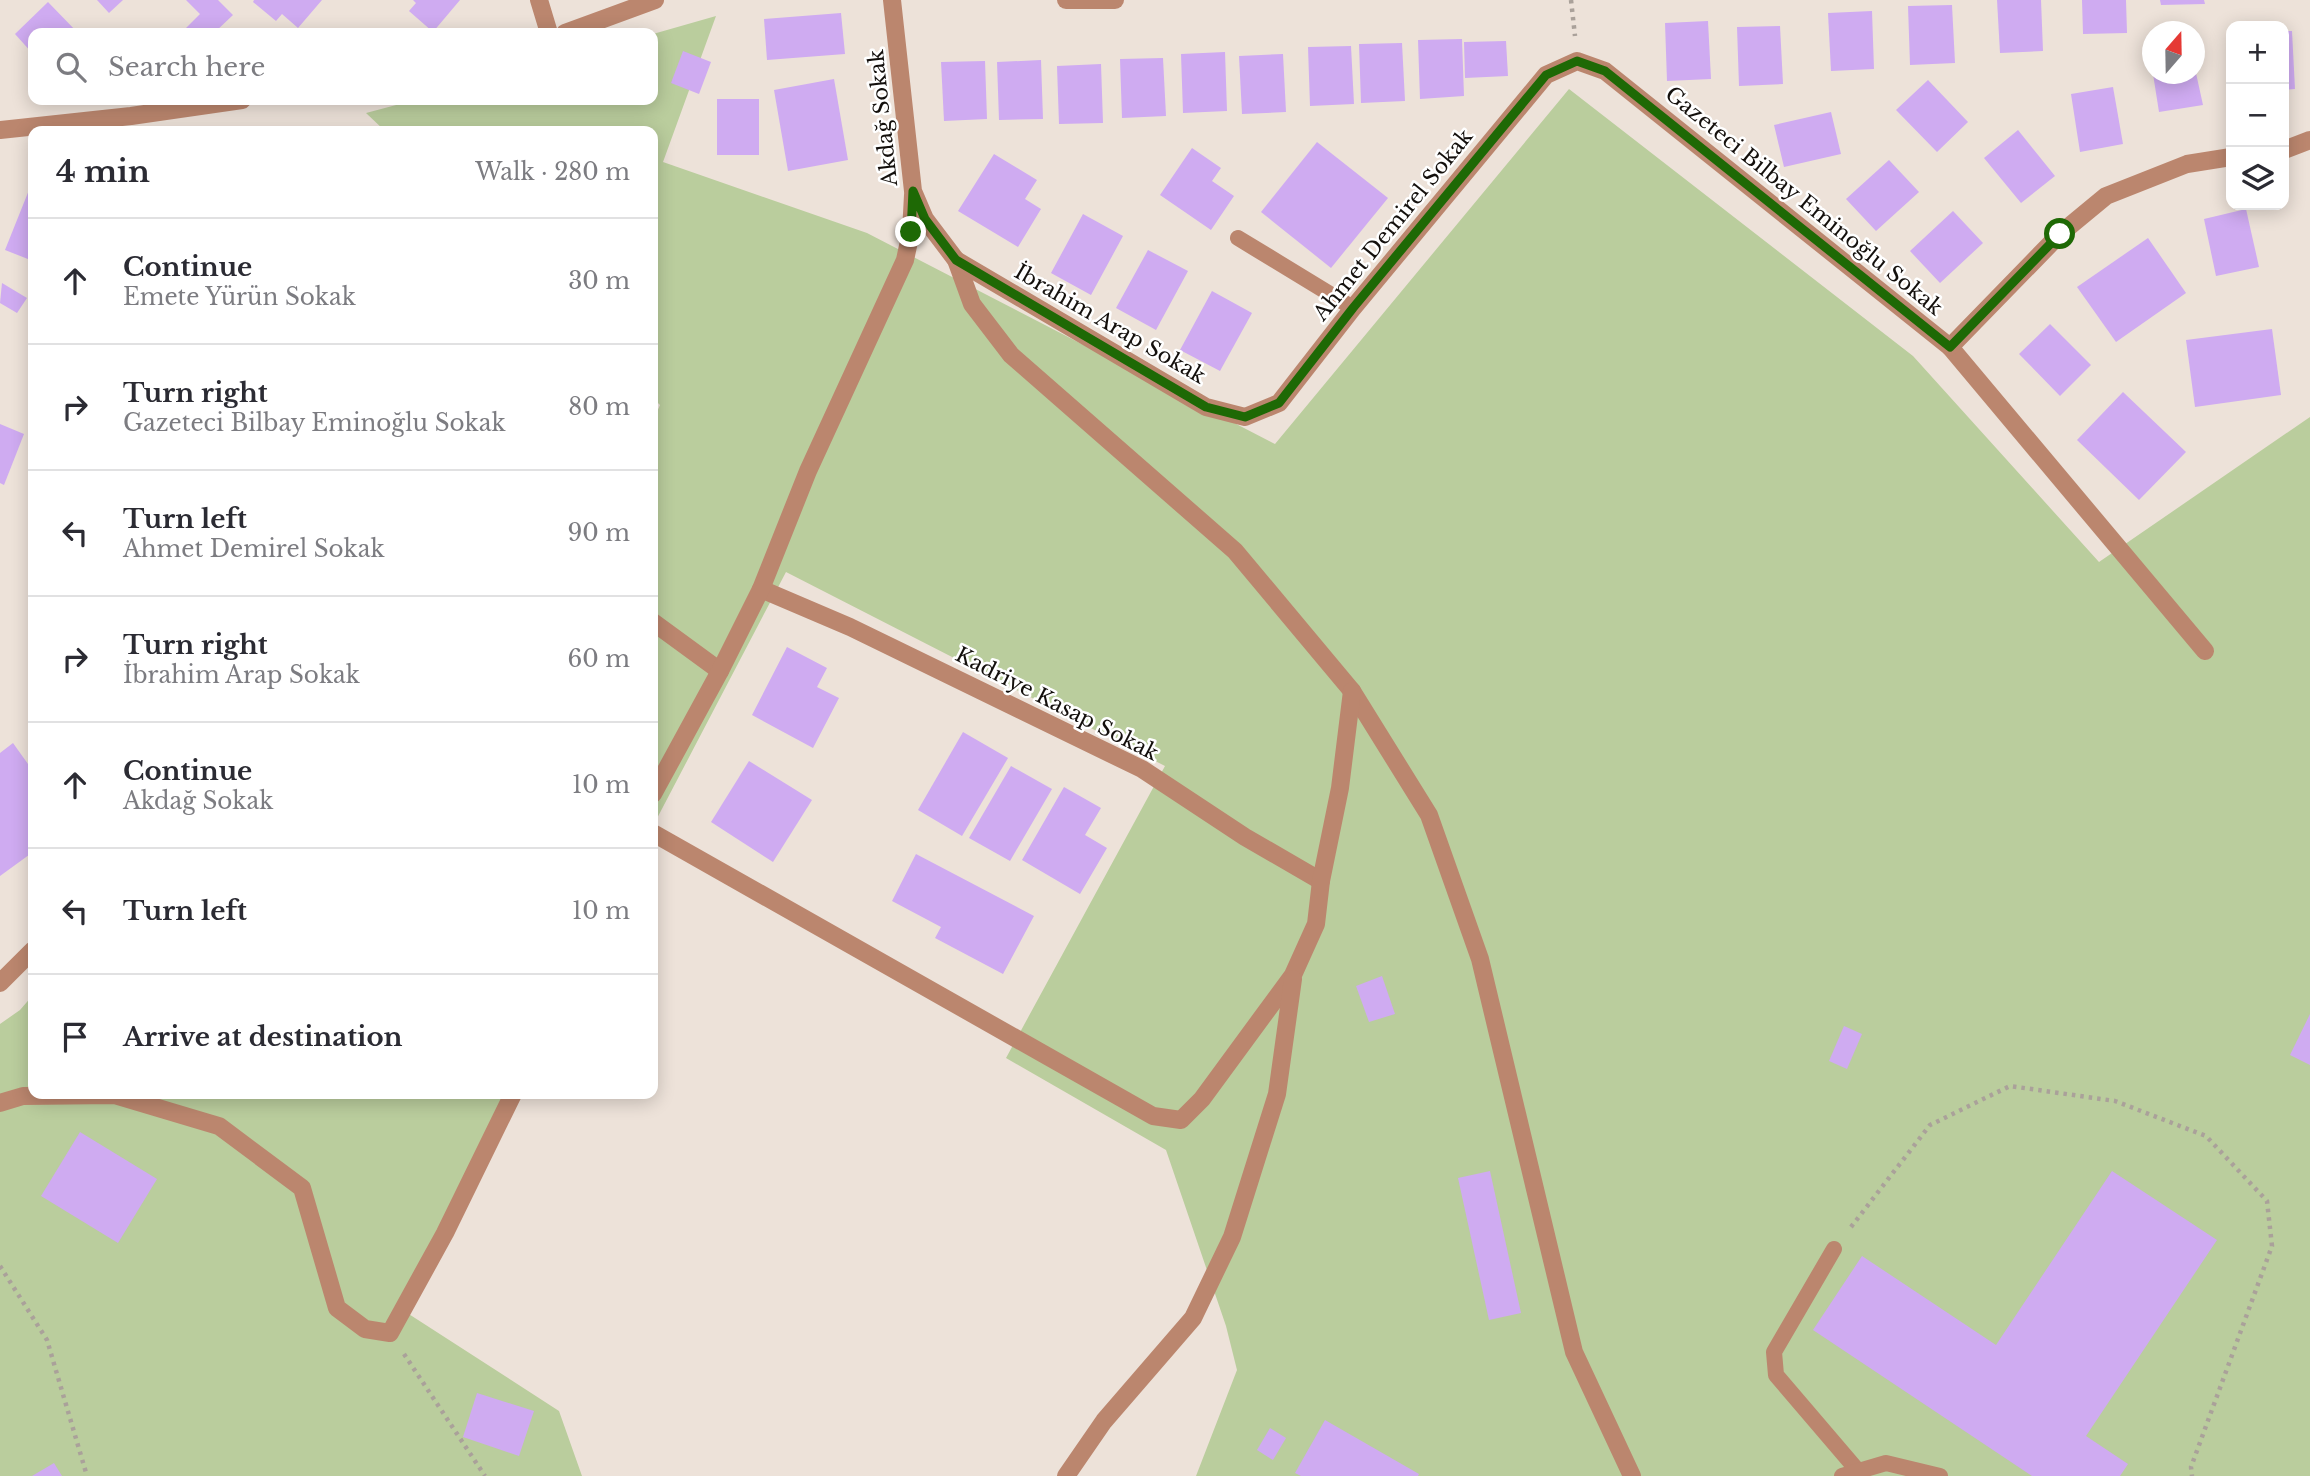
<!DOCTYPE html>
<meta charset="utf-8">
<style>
:root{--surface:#fff;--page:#f2f2f3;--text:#2b2b33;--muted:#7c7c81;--line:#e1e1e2}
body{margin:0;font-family:"Libre Baskerville",serif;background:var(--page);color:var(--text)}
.controls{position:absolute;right:21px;top:21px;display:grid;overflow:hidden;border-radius:14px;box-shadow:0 4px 18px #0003}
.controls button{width:63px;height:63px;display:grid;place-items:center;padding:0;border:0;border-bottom:2px solid var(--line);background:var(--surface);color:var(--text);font:35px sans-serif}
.compass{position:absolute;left:2142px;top:21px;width:63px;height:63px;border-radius:50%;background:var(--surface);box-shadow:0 4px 18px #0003;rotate:20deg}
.stop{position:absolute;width:21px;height:21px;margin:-16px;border:5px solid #1e6905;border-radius:50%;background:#fff}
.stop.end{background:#1e6905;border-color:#fff;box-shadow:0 2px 7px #0008}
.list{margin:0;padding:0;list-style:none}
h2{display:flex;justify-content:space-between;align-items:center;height:91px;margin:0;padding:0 28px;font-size:30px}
h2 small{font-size:23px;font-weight:400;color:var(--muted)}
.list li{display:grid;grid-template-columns:46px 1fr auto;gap:21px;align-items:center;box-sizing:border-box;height:126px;padding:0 28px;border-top:2px solid var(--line)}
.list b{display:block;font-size:26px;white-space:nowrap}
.list p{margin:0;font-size:23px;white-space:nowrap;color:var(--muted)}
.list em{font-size:23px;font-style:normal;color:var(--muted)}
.icon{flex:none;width:38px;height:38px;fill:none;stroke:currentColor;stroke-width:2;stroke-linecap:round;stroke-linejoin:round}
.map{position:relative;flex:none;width:2310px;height:1476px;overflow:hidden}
.search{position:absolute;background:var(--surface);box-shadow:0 4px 18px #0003;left:28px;top:28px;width:630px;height:77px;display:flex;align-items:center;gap:18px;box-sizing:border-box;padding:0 24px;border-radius:14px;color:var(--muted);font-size:26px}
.panel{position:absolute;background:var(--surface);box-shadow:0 4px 18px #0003;left:28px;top:126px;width:630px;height:973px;border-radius:14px}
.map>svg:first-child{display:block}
</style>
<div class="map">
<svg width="2310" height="1476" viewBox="0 0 2310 1476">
<rect width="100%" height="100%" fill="#ede2d9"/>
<g fill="#bacd9d">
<polygon points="716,16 663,162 867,233 1275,444 1569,89 1913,356 2099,562 2310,417 2310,1476 1196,1476 1237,1370 1226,1326 1166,1150 1006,1058 1165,766 786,572 653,826 653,421 660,405 653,398 653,131 385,131 366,113 415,100 653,100 653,34"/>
<polygon points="33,995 33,1094 513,1094 401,1309 559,1411 582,1476 0,1476 0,1024 20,1010"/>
</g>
<g fill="#cfabf1">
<polygon points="97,0 123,0 109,13"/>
<polygon points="186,0 218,0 233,15 214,33 181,33 200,14"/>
<polygon points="254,0 322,0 298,28 282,14 276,21 253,2"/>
<polygon points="413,0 460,0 433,32 409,11 416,3"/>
<polygon points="1997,0 2041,0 2043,51 2000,53"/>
<polygon points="2082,0 2126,0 2127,33 2083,34"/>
<polygon points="2160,0 2204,0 2205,4 2161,5"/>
<polygon points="48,2 78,33 33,33 33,54 15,34"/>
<polygon points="1952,5 1955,63 1910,65 1908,6"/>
<polygon points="1872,11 1874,69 1831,71 1828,13"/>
<polygon points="841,13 845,54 767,60 764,19"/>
<polygon points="1708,21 1711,79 1667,81 1665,23"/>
<polygon points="1780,26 1783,84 1739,86 1737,27"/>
<polygon points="2284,31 2292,31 2295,89 2284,90"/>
<polygon points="1462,39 1464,96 1420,99 1418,40"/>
<polygon points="1506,41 1508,76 1465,78 1464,42"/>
<polygon points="1402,43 1405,101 1361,103 1359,44"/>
<polygon points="1351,46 1354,104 1310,106 1308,47"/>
<polygon points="683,51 711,62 699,94 671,83"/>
<polygon points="1225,52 1227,111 1183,113 1181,54"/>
<polygon points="1283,54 1286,112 1242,114 1239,56"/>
<polygon points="1163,58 1166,116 1122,118 1120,59"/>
<polygon points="1041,60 1043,119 999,120 997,62"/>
<polygon points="985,61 987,119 944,121 941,62"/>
<polygon points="1101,64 1103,123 1059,124 1057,66"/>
<polygon points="2194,64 2203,105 2159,112 2153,74 2194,74"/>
<polygon points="834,79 848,160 788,171 774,90"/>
<polygon points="1928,80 1968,122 1937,152 1896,110"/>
<polygon points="2113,87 2123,144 2080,152 2071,94"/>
<rect x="717" y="99" width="42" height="56"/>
<polygon points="1831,112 1841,154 1784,167 1774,125"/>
<polygon points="2018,130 2055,176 2021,203 1984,158"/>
<polygon points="1317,142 1388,198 1331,268 1261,212"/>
<polygon points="1192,148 1221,168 1212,181 1234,196 1211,230 1160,195"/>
<polygon points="994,154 1037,180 1025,199 1041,209 1018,247 958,211"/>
<polygon points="1889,160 1919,192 1876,231 1846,199"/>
<polygon points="29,190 33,192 33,261 5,250"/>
<polygon points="2246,209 2259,267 2216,276 2204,219"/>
<polygon points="1953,211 1983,243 1940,283 1910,251"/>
<polygon points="1083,214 1123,236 1091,295 1051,273"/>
<polygon points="2148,238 2186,293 2116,342 2077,287"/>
<polygon points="1148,250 1188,271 1156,330 1116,308"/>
<polygon points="2,283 27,298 17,313 0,303"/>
<polygon points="1212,291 1252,313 1220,371 1180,350"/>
<polygon points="2050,324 2091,365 2060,396 2019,354"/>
<polygon points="2272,329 2281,395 2195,407 2186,340"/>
<polygon points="2123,392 2186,452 2139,500 2077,440"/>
<polygon points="0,424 24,434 4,485 0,483"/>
<polygon points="787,647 827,668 817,687 839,698 813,748 752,715"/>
<polygon points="963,732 1008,758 962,836 918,810"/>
<polygon points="13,743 28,764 33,760 33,852 0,876 0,753"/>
<polygon points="749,761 812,800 773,862 711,822"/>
<polygon points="1011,766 1052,789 1010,861 969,838"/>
<polygon points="1064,787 1101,808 1085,835 1107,848 1080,894 1022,860"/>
<polygon points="916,854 1034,916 1003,974 935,938 941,927 892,901"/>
<polygon points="1382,976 1395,1014 1369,1022 1356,986"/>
<polygon points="2310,1014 2310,1065 2290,1055"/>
<polygon points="1844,1026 1862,1034 1847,1069 1829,1061"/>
<polygon points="80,1132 157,1179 118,1243 41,1196"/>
<polygon points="1490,1171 1521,1313 1489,1320 1458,1178"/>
<polygon points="2112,1171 2217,1240 2086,1436 2128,1464 2120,1476 2032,1476 1813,1330 1862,1256 1996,1345"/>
<polygon points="477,1393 534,1411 519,1456 463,1437"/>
<polygon points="1325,1420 1419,1474 1418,1476 1301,1476 1295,1473"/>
<polygon points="1270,1428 1286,1438 1273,1460 1257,1450"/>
<polygon points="54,1463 62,1476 32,1476"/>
</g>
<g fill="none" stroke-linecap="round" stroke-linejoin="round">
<g stroke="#aaa19a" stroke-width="4.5" stroke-dasharray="3.5 5" stroke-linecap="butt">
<polyline points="1571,0 1575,36"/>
<polyline points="1851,1227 1930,1125 2010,1086 2115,1101 2206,1136 2267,1201 2272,1246 2191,1467 2192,1476"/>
<polyline points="0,1266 47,1340 87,1476"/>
<polyline points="404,1354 485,1476"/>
</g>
<g stroke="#bb866e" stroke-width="16">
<polyline points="1238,238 1353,308"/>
<polyline points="1834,1249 1774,1352 1776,1375 1858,1471"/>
<polyline points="1842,1476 1886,1463 1940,1476"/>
</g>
<g stroke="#bb866e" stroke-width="18">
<polyline points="539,0 549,33"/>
<polyline points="892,0 913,191 925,219 956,260 972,304 1011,355 1235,551 1352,691 1429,815 1480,959 1574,1352 1632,1476"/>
<polyline points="1066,0 1115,0"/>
<polyline points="565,33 655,0"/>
<polyline points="0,130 131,116 242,100"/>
<polyline points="2284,150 2310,140"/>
<polyline points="956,260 1206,407 1245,417 1279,403 1353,308 1546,75 1577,61 1605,71 1950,347 2205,651"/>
<polyline points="1950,347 2060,234 2106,196 2187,164 2231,157"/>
<polyline points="761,589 850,627 1142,769 1245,837 1321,881"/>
<polyline points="653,622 720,671"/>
<polyline points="653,794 720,671 761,589 808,471 905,260 911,232 913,195"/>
<polyline points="653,833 1153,1116 1181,1120 1202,1099 1293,975 1316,924 1321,881 1340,788 1352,691"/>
<polyline points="0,983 33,950"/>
<polyline points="0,1103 23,1096 115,1095 219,1126 302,1188 337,1308 365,1329 390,1333 445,1233 513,1094"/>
<polyline points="1066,1476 1104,1421 1193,1318 1232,1237 1277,1094 1293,979"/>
</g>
</g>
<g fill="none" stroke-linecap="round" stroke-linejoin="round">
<polyline stroke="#1e6905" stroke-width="9" points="911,232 913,191 925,219 956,260 1206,407 1245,417 1279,403 1353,308 1546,75 1577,61 1605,71 1950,347 2060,234"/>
</g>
<g text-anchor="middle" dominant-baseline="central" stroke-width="5" stroke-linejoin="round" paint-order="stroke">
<g font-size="21" fill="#130f0c" stroke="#fff">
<text transform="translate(883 118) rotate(-96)">Akdağ Sokak</text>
<text transform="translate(1804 201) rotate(39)">Gazeteci Bilbay Eminoğlu Sokak</text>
<text transform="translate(1393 225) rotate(-51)">Ahmet Demirel Sokak</text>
<text transform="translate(1110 324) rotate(30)">İbrahim Arap Sokak</text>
<text transform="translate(1057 704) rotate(27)">Kadriye Kasap Sokak</text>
</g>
</g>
</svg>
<div class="controls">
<button>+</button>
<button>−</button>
<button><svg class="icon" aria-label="layers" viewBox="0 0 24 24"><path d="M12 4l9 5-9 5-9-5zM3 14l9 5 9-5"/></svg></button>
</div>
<svg class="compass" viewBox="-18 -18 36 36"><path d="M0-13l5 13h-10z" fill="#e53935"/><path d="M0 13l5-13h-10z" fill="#7c7c81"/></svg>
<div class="stop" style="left:2060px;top:234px"></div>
<div class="stop end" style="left:911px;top:232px"></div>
<div class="search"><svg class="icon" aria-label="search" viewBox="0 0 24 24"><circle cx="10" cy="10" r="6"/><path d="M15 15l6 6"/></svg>Search here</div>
<section class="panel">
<h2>4 min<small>Walk · 280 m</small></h2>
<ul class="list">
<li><svg class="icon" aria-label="ahead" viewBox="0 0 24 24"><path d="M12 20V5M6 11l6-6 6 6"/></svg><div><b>Continue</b><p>Emete Yürün Sokak</p></div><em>30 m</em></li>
<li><svg class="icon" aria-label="right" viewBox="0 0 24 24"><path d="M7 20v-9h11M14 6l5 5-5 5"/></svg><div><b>Turn right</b><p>Gazeteci Bilbay Eminoğlu Sokak</p></div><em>80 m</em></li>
<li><svg class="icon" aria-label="left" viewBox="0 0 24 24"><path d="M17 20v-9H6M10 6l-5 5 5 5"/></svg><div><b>Turn left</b><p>Ahmet Demirel Sokak</p></div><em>90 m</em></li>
<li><svg class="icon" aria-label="right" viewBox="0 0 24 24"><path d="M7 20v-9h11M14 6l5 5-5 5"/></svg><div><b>Turn right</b><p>İbrahim Arap Sokak</p></div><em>60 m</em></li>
<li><svg class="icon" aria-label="ahead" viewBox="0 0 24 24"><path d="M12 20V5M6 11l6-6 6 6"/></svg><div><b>Continue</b><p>Akdağ Sokak</p></div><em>10 m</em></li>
<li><svg class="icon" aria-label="left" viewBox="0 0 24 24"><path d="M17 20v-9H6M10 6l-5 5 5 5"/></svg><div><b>Turn left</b></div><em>10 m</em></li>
<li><svg class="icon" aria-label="arrive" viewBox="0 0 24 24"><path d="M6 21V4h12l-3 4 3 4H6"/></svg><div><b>Arrive at destination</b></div></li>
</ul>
</section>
</div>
